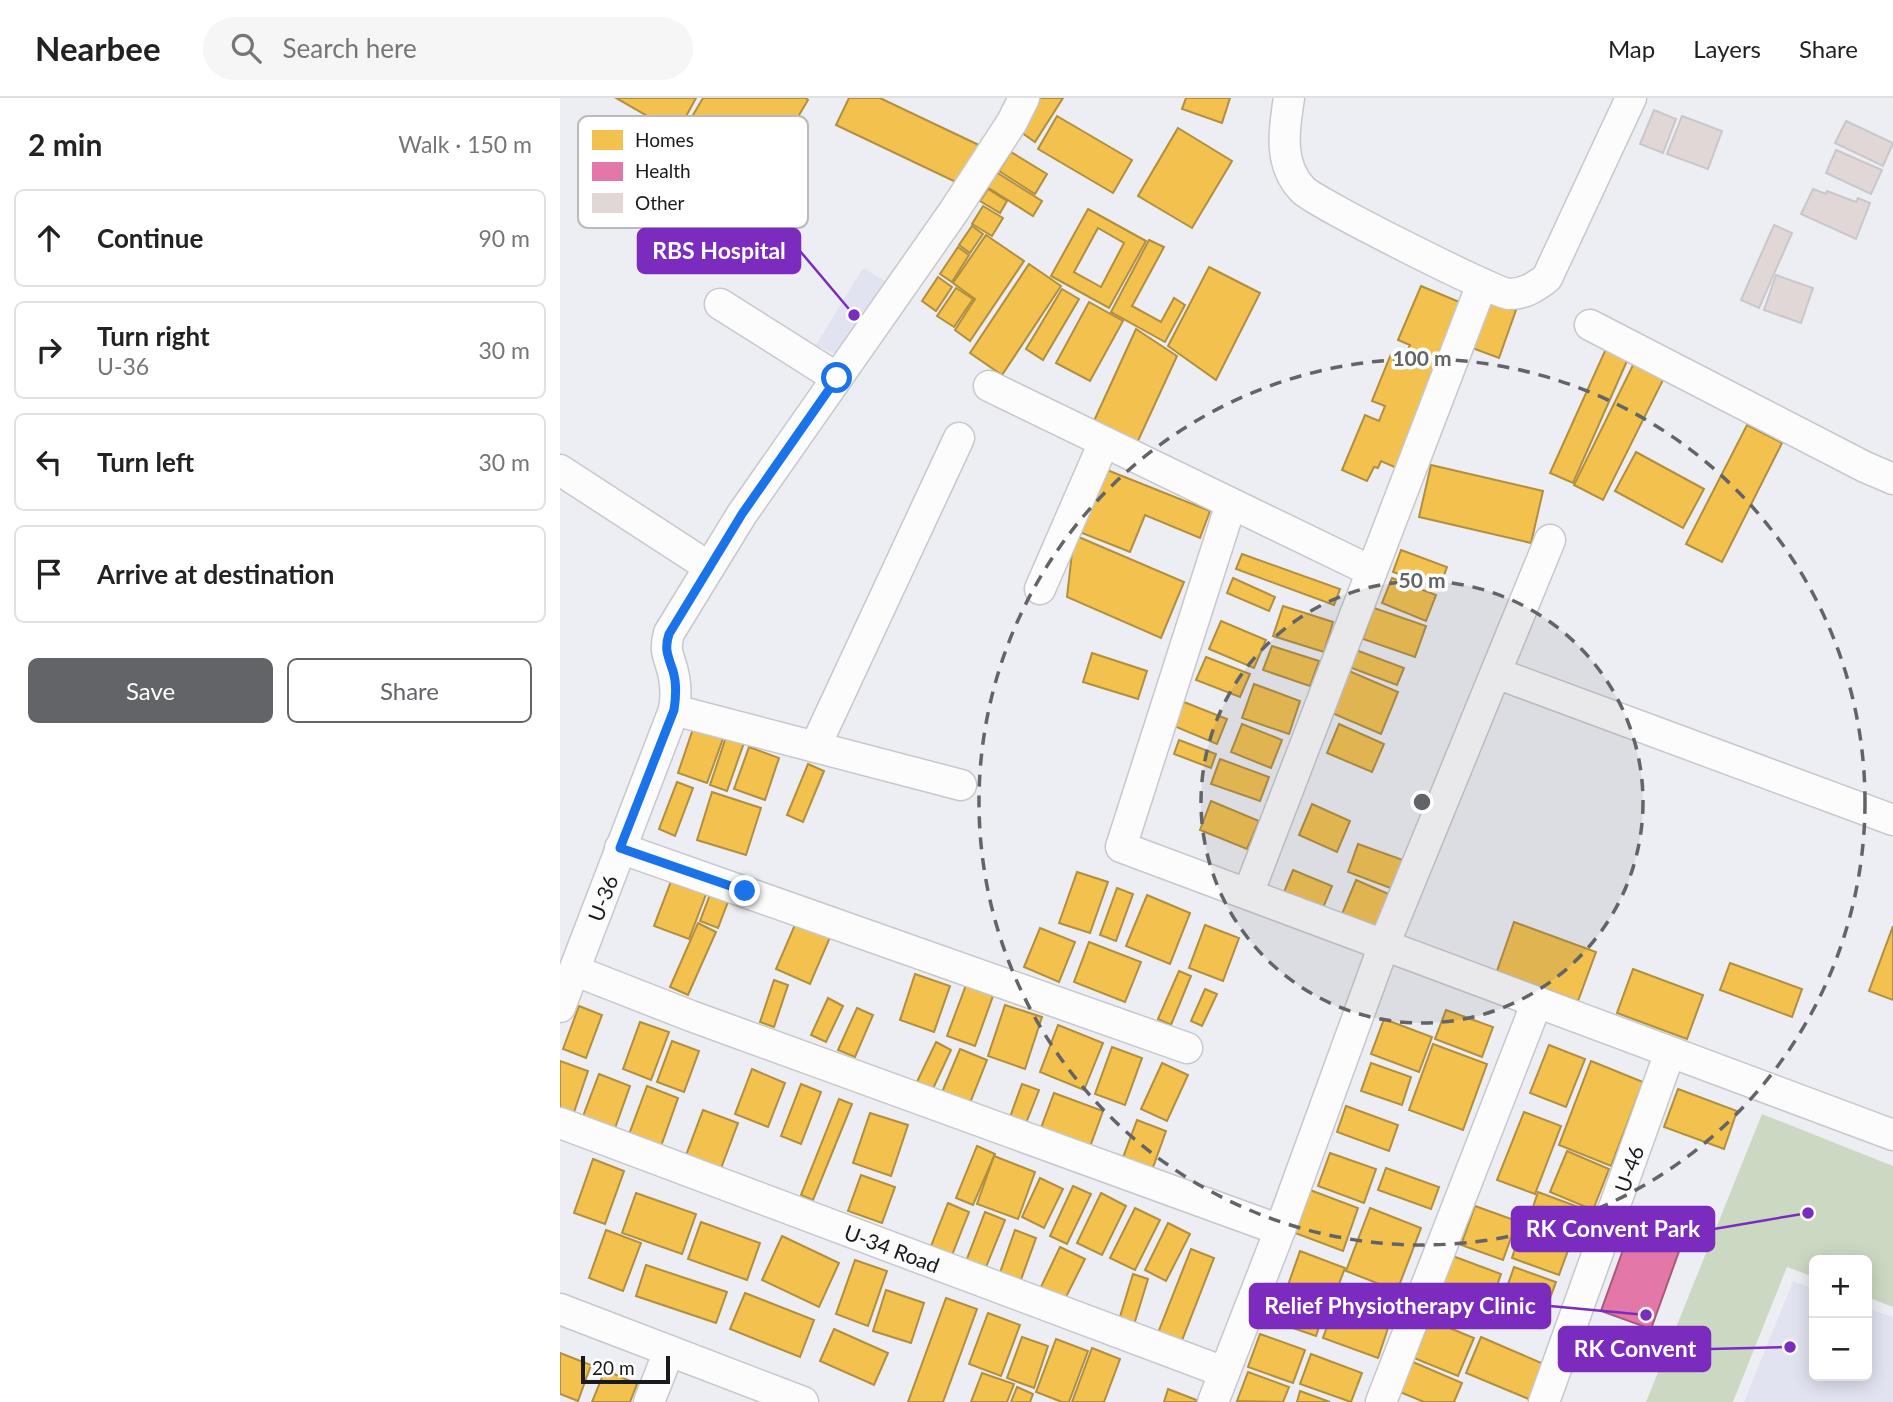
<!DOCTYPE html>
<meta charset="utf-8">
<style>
:root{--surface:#fff;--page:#f6f6f6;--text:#222;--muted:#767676;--line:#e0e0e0;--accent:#636468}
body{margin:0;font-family:Lato,sans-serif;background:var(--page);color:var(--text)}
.controls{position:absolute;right:21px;bottom:21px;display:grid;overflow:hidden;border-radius:10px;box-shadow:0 4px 18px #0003}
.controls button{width:63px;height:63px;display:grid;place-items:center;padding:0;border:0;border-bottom:2px solid var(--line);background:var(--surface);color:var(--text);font:35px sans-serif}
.scale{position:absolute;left:21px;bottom:18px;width:89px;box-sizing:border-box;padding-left:7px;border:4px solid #191a1d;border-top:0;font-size:19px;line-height:24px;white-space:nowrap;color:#191a1d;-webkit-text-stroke:5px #fff;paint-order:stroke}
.stop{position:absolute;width:21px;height:21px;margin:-16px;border:5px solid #1a73e8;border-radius:50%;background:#fff}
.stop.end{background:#1a73e8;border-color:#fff;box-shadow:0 2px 7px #0008}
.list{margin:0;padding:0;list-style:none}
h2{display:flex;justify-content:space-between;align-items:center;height:91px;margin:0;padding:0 28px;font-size:30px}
h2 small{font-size:23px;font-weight:400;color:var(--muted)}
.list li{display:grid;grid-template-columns:46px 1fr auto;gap:21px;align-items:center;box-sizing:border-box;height:98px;margin:0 14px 14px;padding:0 14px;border:2px solid var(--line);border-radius:10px}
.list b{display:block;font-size:26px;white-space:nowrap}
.list p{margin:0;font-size:23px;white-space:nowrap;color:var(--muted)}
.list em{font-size:23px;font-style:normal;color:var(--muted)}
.actions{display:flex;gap:14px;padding:21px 28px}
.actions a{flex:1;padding:16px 0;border:2px solid var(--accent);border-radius:10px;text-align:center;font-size:24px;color:var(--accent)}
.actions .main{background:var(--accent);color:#fff}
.icon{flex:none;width:38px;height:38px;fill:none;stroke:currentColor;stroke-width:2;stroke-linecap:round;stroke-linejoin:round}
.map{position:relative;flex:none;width:1333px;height:1304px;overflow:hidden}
header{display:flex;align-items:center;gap:42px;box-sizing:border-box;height:98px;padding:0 35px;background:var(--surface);border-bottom:2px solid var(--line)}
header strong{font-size:33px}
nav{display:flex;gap:38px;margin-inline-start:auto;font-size:24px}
.search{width:490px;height:63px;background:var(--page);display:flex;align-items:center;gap:18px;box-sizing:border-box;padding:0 24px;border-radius:38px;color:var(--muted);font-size:26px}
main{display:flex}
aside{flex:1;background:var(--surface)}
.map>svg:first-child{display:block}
</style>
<header>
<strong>Nearbee</strong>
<div class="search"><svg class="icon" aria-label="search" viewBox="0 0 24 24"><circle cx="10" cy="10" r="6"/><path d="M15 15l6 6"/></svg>Search here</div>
<nav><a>Map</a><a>Layers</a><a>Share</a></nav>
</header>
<main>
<aside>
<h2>2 min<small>Walk · 150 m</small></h2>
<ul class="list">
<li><svg class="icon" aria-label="ahead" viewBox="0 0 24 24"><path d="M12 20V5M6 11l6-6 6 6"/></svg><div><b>Continue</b></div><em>90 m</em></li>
<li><svg class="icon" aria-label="right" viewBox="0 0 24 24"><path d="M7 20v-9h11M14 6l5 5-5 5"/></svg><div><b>Turn right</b><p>U-36</p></div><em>30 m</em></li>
<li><svg class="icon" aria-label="left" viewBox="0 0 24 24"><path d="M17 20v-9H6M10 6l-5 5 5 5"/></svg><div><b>Turn left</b></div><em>30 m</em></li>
<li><svg class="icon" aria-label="arrive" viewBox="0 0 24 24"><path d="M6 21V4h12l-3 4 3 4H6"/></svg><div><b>Arrive at destination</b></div></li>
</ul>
<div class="actions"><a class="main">Save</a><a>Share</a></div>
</aside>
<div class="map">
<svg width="1333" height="1304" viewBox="0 0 1333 1304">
<rect width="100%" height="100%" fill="#edeef3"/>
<g fill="#e1e4f0">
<polygon points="303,170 334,188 286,261 256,247"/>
<polygon points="1233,1183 1254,1191 1254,1278 1307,1278 1307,1210 1333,1219 1333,1304 1184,1304"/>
</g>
<polygon fill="#ccd9c2" points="1202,1016 1333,1068 1333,1209 1307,1199 1307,1162 1254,1162 1254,1179 1227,1169 1173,1304 1086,1304"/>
<g fill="#f2c14e" stroke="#b18f3f" stroke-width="2" fill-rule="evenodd">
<polygon points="56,0 136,0 117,35"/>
<polygon points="143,0 246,0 248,2 222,46 189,29 180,29 173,35 159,62 120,39"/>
<polygon points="289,0 320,0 421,48 402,87 276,27"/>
<polygon points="479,0 503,0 475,44 458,32"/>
<polygon points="626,0 670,0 662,25 622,11"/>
<polygon points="497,18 572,62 553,95 478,51"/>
<polygon points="618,30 672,63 632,130 578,98"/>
<polygon points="451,54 487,76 475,96 439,73"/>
<polygon points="436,74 482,103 473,118 427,89"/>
<polygon points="428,91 447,103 440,115 420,103"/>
<polygon points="423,108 443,120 432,138 412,126"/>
<path d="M528 111 586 143 549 210 491 178ZM538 130 564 145 541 189 514 174Z"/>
<polygon points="412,128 423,136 410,155 399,147"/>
<polygon points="426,137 464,163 410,243 395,232 415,201 393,185"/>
<polygon points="589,142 604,149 572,208 601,224 614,200 625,207 605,244 551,214"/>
<polygon points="398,149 409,157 392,184 380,176"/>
<polygon points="469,166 501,188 442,277 410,255"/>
<polygon points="649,169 700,195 656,282 608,248"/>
<polygon points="378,179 392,189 376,213 362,203"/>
<polygon points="861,188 909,208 839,371 821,363 818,370 814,369 807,383 782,372 805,317 819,323 825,308 812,303 831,256 844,261 850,247 838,242"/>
<polygon points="396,190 413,201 394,229 377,218"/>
<polygon points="502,191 519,201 483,262 466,251"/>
<polygon points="928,202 956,212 939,260 912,250"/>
<polygon points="529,204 563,223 530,283 496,265"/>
<polygon points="576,231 617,258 577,345 533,325"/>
<polygon points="1049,244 1071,254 1013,385 990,375"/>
<polygon points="1074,265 1104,280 1043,402 1014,387"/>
<polygon points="1187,327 1222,345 1162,464 1126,446"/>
<polygon points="1076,354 1144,391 1123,430 1055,393"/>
<polygon points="871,367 983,393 971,445 859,419"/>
<polygon points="537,368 650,413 640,440 585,417 570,454 512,431"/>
<polygon points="514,437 624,484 601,540 507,499"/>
<polygon points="841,452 887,469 879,491 833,474"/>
<polygon points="682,456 780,491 774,507 676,471"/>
<polygon points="673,480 715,499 709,513 667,495"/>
<polygon points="832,480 876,497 866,523 822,505"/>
<polygon points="723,508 773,524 764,554 713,538"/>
<polygon points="814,510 866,528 855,559 803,541"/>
<polygon points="661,523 706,542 694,570 649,551"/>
<polygon points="712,548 759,563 750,588 703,572"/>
<polygon points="796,552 844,570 837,587 789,569"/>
<polygon points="532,555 587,573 578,601 523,584"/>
<polygon points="646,559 690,576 680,599 636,582"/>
<polygon points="789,573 838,594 821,636 772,615"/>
<polygon points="694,586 740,603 729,636 682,620"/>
<polygon points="624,604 667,621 657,646 614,628"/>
<polygon points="135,625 165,635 147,685 118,675"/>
<polygon points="682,626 722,642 711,670 671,654"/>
<polygon points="779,626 824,646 812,674 767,655"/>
<polygon points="167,636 185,642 167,693 150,687"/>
<polygon points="619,642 656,656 651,670 614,656"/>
<polygon points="189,649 219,660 205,702 174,691"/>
<polygon points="660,661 709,679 700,703 651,686"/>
<polygon points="248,666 264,673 243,724 227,717"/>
<polygon points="117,684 133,690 115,738 99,731"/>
<polygon points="152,694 201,710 186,757 137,742"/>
<polygon points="651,703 699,723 687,751 640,732"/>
<polygon points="752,706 790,723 777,754 739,737"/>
<polygon points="798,746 843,762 833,791 788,774"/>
<polygon points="733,772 772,788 763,810 724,794"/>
<polygon points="517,774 548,784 530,835 499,825"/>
<polygon points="113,778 148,791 129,841 94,828"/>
<polygon points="796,782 838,800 824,834 782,816"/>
<polygon points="557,790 573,796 556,843 540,837"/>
<polygon points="151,794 169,801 158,830 140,823"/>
<polygon points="587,797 630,815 610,866 566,848"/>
<polygon points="237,822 271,837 250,886 216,871"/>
<polygon points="954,824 1036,854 1018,903 937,873"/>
<polygon points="138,825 156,834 128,897 110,889"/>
<polygon points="645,827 679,840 663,883 629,870"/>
<polygon points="1333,828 1333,902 1309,893"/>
<polygon points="480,830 515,844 499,884 464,869"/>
<polygon points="529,844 581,864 565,904 514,884"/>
<polygon points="1170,865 1242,891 1232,919 1160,892"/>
<polygon points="1073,871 1143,897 1127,941 1057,915"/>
<polygon points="619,873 631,878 611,927 598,921"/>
<polygon points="355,876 390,888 374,934 340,922"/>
<polygon points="214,882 228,887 214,929 200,924"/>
<polygon points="406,887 433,898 415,948 387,938"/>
<polygon points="645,891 657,896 642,928 631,923"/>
<polygon points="268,900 283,908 266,944 251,937"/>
<polygon points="445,907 482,919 465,971 428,958"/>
<polygon points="19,908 42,917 26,960 3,951"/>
<polygon points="297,910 313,917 295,959 278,952"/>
<polygon points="886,912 933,929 922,959 875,941"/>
<polygon points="824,921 872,939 859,974 811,956"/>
<polygon points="80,924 109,934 91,982 63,971"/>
<polygon points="498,927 543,945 524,992 480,974"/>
<polygon points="112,943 139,953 124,994 97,984"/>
<polygon points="376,944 391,952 371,995 355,988"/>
<polygon points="873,946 927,966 903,1032 849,1012"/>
<polygon points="989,947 1025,961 1006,1009 970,995"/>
<polygon points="552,949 582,960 565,1007 535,996"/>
<polygon points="400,951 427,962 408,1010 380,999"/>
<polygon points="0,963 28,973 13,1017 0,1013"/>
<polygon points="1031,963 1083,984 1051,1068 999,1047"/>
<polygon points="602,965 628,977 607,1023 581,1011"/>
<polygon points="811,965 851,979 842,1007 801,993"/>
<polygon points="192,971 225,985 208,1029 175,1016"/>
<polygon points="39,976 70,988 54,1033 22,1021"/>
<polygon points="241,986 261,994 241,1046 221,1038"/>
<polygon points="462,986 479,992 466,1025 450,1019"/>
<polygon points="87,988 118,1000 100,1051 68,1039"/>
<polygon points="1118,991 1177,1013 1164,1051 1104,1029"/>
<polygon points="494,995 543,1013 527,1057 478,1038"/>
<polygon points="279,1001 292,1006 253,1102 241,1097"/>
<polygon points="786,1008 838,1027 829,1053 777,1034"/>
<polygon points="143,1012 178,1025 160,1073 125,1060"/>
<polygon points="964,1014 1001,1028 975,1096 937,1082"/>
<polygon points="310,1015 348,1027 331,1078 293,1065"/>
<polygon points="577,1022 606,1033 591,1075 561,1065"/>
<polygon points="417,1048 435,1056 413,1107 396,1100"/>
<polygon points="1007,1053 1049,1071 1033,1112 990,1094"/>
<polygon points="770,1055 816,1071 804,1105 758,1088"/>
<polygon points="434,1058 475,1074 458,1121 417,1106"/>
<polygon points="33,1061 64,1073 45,1126 14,1115"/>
<polygon points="826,1070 879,1089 871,1111 818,1092"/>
<polygon points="301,1077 335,1089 322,1125 288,1113"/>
<polygon points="480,1080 503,1091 484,1130 462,1119"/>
<polygon points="513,1088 531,1096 507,1146 490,1138"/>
<polygon points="750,1092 798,1110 783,1153 735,1135"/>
<polygon points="978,1094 1032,1114 1021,1144 968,1124"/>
<polygon points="76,1095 136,1116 122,1156 62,1135"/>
<polygon points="541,1095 566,1108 542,1157 517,1145"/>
<polygon points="388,1105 409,1114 392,1157 371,1148"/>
<polygon points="915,1108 957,1123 943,1162 901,1147"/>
<polygon points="575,1110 600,1122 575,1172 550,1160"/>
<polygon points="810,1110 861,1130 837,1193 786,1173"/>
<polygon points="425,1114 445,1122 424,1174 405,1166"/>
<polygon points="141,1124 200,1145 187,1182 128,1161"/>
<polygon points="608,1125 630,1136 606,1183 585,1172"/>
<polygon points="962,1129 1010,1147 999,1177 952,1160"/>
<polygon points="46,1132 81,1145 63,1193 29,1180"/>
<polygon points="455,1132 476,1140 458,1190 437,1183"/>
<polygon points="222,1138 279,1165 259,1209 202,1182"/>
<polygon points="500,1149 525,1161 503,1205 479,1193"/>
<polygon points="631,1151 654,1160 621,1245 598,1235"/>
<polygon points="740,1153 785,1170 771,1207 727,1190"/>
<polygon points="890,1157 941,1176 930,1207 878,1188"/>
<polygon points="295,1162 327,1173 308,1228 276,1216"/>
<polygon points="86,1167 167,1194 156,1225 76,1198"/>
<polygon points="954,1169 996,1184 986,1211 945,1195"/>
<polygon points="573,1176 588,1181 573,1230 558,1225"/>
<polygon points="716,1190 766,1208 756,1238 704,1220"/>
<polygon points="326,1192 364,1205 351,1245 313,1233"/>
<polygon points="185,1195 254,1222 240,1259 170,1231"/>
<polygon points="386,1200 417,1211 383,1304 348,1304"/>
<polygon points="777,1201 831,1221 818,1260 763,1240"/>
<polygon points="428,1215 460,1227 441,1278 409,1266"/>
<polygon points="870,1222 914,1240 898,1278 854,1260"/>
<polygon points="274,1231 328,1255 314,1287 260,1263"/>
<polygon points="700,1236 745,1252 733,1285 688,1269"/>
<polygon points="462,1239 488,1248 474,1290 447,1280"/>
<polygon points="921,1239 986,1267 971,1302 906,1275"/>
<polygon points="496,1241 528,1253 509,1304 502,1304 476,1294"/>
<polygon points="532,1250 560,1261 544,1304 512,1304"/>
<polygon points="0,1255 31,1267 18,1303 0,1296"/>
<polygon points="751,1256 802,1275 791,1304 740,1286"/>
<polygon points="853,1264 902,1285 894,1304 864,1304 840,1294"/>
<polygon points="45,1272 77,1286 70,1304 32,1304"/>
<polygon points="688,1274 729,1289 723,1304 677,1303"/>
<polygon points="422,1275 454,1286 447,1304 411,1304"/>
<polygon points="457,1289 473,1296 470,1304 451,1304"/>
<polygon points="608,1291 639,1303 639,1304 604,1304"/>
<polygon points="740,1293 770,1304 737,1304"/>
</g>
<polygon fill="#e377a8" stroke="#a65b7e" stroke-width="2" points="1072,1127 1122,1145 1091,1231 1041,1213"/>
<g fill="#e1d7d6" stroke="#c9c7c9" stroke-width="2">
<polygon points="1094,12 1116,21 1103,55 1080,46"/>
<polygon points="1122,18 1162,33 1148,71 1107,56"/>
<polygon points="1286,23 1333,45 1323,68 1275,45"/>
<polygon points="1276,52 1322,72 1311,96 1266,75"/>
<polygon points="1253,91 1266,96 1267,93 1296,104 1298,100 1310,105 1296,141 1241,116"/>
<polygon points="1214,127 1232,135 1199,210 1181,202"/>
<polygon points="1216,177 1253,190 1241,225 1204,212"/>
</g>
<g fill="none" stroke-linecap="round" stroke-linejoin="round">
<defs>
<g id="street">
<path d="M729 0C724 31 718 67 743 92 756 105 934 195 949 196 965 196 975 189 987 180L1071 0"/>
<polyline points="160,206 277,280"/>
<polyline points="1030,227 1305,369 1333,381"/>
<polyline points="429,288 811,473"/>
<polyline points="0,372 149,469"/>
<polyline points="671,406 561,749 1333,1037"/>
<polyline points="480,491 544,344"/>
<polyline points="936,575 1333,722"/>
<polyline points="114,612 401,687"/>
<polyline points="255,649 399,340"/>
<polyline points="60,750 627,950"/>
<polyline points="688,796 922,186"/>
<polyline points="16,873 131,918 720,1132"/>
<path id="s1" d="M0 909 114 612C116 601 116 590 114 579 111 560 103 556 109 535L182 416 394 113 452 24 464 0"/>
<path id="s2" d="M0 1025 664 1274"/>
<polyline points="0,1211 243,1304"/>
<polyline points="89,1304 109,1253"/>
<polyline points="653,1304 720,1132 824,847 990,442"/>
<polyline points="821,1304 977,904"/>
<path id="s3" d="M984 1304 1110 954"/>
</g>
</defs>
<use href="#street" stroke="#c7c8cb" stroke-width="33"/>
<use href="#street" stroke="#fcfcfd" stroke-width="30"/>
</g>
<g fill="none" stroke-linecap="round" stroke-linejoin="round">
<path stroke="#1a73e8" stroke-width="9" d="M185 793 60 750 114 612C116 599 117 586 113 573 108 558 104 551 109 536L182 416 277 280"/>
</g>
<circle cx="862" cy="704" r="221" fill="#636468" fill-opacity=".12"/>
<g fill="none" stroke="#636468" stroke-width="3.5" stroke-dasharray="12 9">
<circle cx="862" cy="704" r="221"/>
<circle cx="862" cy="704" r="443"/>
</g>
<g text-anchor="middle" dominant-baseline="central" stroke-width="7" stroke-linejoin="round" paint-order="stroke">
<g font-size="21" fill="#191a1d" stroke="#fff">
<text stroke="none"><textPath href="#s1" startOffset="117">U-36</textPath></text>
<text stroke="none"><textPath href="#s3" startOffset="248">U-46</textPath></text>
<text stroke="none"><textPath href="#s2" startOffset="355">U-34 Road</textPath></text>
</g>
</g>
<rect x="18" y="18" width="230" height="112" rx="10" fill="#fff" stroke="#bababb" stroke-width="2"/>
<rect x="32" y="32" width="31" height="20" fill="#f2c14e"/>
<rect x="32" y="64" width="31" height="19" fill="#e377a8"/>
<rect x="32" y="95" width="31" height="20" fill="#e1d7d6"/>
<g font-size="19" fill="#191a1d">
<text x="75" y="49">Homes</text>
<text x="75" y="80">Health</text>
<text x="75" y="112">Other</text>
</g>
<circle cx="862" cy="704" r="10" fill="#636468" stroke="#fff" stroke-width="3.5"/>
<g font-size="21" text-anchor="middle" font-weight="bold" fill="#636468" stroke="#fff" stroke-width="7" stroke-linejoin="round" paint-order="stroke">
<text x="862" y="268">100 m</text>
<text x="862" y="490">50 m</text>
</g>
<path fill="none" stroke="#7b2cbf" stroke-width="2.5" d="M294 217L240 153M1248 1115L1154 1131M1086 1217L990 1208M1230 1249L1150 1251"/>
<g fill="#7b2cbf" stroke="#fff" stroke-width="2.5">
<circle cx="294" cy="217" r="7"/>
<circle cx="1248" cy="1115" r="7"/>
<circle cx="1086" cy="1217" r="7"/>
<circle cx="1230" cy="1249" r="7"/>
</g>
<g fill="#7b2cbf" stroke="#7b2cbf" stroke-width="2.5">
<rect x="78" y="131" width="162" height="44" rx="7"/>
<rect x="952" y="1109" width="202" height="44" rx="7"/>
<rect x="690" y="1186" width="300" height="44" rx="7"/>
<rect x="999" y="1229" width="151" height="44" rx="7"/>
</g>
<g font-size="23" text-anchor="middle" font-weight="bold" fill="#fff">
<text x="159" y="161">RBS Hospital</text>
<text x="1053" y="1139">RK Convent Park</text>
<text x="840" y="1216">Relief Physiotherapy Clinic</text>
<text x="1075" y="1259">RK Convent</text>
</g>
</svg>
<div class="controls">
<button>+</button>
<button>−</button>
</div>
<div class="scale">20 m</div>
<div class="stop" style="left:277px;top:280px"></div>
<div class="stop end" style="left:185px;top:793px"></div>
</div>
</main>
